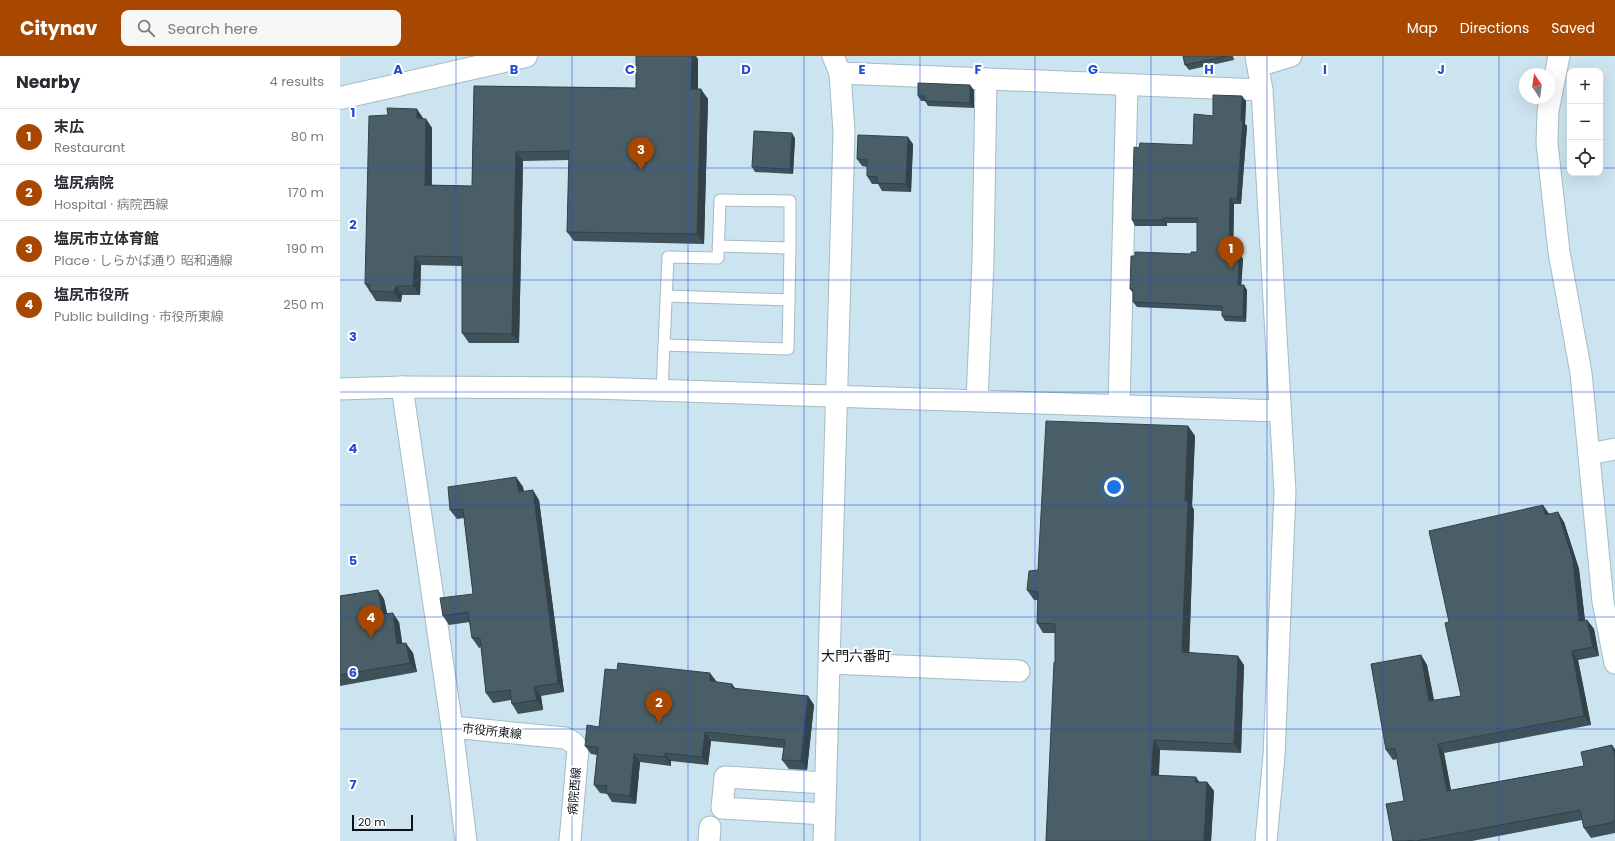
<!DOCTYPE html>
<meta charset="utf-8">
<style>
:root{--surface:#fff;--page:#f7f7f7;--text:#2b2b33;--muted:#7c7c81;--line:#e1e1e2;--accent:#a84800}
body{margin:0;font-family:Poppins,"Noto Sans JP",sans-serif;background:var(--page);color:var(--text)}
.controls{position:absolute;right:12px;top:12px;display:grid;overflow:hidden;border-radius:8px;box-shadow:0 4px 16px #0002}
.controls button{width:36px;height:36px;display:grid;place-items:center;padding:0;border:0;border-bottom:1px solid var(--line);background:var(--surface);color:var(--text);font:20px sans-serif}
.compass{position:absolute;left:1179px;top:12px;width:36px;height:36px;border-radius:50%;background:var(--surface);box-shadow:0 4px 16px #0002;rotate:347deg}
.scale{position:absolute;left:12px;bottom:10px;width:61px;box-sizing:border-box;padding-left:4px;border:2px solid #0c1418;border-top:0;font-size:11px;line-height:14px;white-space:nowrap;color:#0c1418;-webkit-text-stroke:3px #fff;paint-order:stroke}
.you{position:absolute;left:774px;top:431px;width:14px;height:14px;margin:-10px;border:3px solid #fff;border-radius:50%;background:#1a73e8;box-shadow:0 0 0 6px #1a73e833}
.badge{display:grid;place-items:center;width:26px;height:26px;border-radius:50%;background:var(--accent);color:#fff;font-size:13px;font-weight:700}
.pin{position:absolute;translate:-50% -33px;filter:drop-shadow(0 1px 2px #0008)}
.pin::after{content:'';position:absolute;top:21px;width:14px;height:12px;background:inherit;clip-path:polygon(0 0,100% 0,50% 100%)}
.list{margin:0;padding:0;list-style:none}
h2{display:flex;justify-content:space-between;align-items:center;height:52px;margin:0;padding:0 16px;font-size:17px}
h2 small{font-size:13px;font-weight:400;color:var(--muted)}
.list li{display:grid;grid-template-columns:26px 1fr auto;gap:12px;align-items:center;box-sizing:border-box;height:56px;padding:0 16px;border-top:1px solid var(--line)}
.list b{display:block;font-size:15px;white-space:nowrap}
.list p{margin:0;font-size:13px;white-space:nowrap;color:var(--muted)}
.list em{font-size:13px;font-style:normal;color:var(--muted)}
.icon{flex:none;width:22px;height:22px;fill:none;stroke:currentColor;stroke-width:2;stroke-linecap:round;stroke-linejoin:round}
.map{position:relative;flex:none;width:1275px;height:785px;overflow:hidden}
header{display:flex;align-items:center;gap:24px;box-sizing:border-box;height:56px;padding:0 20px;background:var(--accent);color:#fff}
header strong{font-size:19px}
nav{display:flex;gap:22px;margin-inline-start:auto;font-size:14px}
.search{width:280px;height:36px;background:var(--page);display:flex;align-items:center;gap:10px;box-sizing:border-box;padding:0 14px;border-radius:8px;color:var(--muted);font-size:15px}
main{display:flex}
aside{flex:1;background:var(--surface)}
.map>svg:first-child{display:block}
</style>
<header>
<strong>Citynav</strong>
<div class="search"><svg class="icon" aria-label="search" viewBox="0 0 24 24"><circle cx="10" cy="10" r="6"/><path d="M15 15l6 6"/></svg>Search here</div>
<nav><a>Map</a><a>Directions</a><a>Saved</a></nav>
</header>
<main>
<aside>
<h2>Nearby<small>4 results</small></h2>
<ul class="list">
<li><span class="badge">1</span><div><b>末広</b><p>Restaurant</p></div><em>80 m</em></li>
<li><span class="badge">2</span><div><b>塩尻病院</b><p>Hospital · 病院西線</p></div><em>170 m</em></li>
<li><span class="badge">3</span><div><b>塩尻市立体育館</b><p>Place · しらかば通り 昭和通線</p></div><em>190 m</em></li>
<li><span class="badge">4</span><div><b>塩尻市役所</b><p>Public building · 市役所東線</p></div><em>250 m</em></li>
</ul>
</aside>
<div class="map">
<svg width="1275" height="785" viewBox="0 0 1275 785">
<rect width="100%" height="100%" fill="#cce4ef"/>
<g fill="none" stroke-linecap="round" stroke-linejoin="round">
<defs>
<g id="service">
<polyline points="326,240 449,244 450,192"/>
<polyline points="324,289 448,293 449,244"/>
<polyline points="322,334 328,201 378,202 380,144 450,145 450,192 378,190"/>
</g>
<g id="minor">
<polyline points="916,0 922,34 945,436 934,700 926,785"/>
<polyline points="1219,0 1208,55 1207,87 1219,196 1241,317 1263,546 1275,607"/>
<polyline points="918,10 951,0"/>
<polyline points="500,17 922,34"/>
<polyline points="62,331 112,671"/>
<polyline points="0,333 62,331 254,332 940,355"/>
<polyline points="637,345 643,205 646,23"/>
<polyline points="779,349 787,29"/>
<polyline points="1249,398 1275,393"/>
<polyline points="490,607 679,615"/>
<polyline points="485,758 382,752 385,721 486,727"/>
<polyline points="126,785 112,671 225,682 234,687 238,693 230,785"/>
<polyline points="369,785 370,771"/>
<polyline points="484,785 504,76 500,17 493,0"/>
</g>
<polyline id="tertiary" points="0,42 186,0"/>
</defs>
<use href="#service" stroke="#a4bbc6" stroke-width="13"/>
<use href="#minor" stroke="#a4bbc6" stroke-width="23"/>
<use href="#tertiary" stroke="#a4bbc6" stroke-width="24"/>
<use href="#service" stroke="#fff" stroke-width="11"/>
<use href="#minor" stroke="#fff" stroke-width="21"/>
<use href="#tertiary" stroke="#fff" stroke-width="22"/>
</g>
<g fill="#3f5159">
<polygon points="843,0 893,0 894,4 849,14 845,9"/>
<polygon points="358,3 358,33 368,43 364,188 234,185 227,176 229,104 183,105 179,287 129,287 122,277 122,210 81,209 80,239 62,239 61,246 36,245 25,228 48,59 83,62 83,63 86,63 92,72 92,129 132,130 134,30 296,32"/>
<polygon points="634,34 634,52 588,50 585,45 581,45 578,40"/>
<polygon points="906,45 905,68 907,70 901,148 894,148 893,197 899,197 903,203 901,229 907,234 906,266 885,265 882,260 882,255 797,251 793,246 793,237 790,233 795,200 851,198 857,196 857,167 827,167 827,170 795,170 792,164 799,92 853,89 873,60"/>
<polygon points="455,82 453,118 415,116 412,111"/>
<polygon points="573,88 571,136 542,135 538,128 532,128 527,120 527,111 522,110 517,103"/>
<polygon points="848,370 855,380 852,450 854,454 849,597 904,609 901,697 820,694 819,719 859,726 867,726 874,735 871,785 706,785 715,606 715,577 703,577 697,567 698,544 694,544 687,534 698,514"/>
<polygon points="176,421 183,431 184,435 199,444 224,636 201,640 203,654 178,658 172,648 171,644 153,647 146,637 141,591 139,592 132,582 130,566 109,569 103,560 133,538 124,462 117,463 110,454"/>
<polygon points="1209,458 1224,466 1239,513 1245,564 1247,564 1254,573 1259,600 1238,604 1251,669 1104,697 1111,734 1244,710 1275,693 1275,777 1251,782 1244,772 1242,764 1132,785 1053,785 1064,745 1057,703 1053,704 1046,694 1081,599 1087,609 1094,644 1121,640"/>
<polygon points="38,534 44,543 47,557 59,566 62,588 73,597 77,616 0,630 0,540"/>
<polygon points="377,626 396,633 468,640 474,649 467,714 449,713 442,704 444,692 371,685 368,709 331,705 331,710 300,706 296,748 272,746 267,738 260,737 254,729 257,699 251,698 245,690 259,671"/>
</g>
<g fill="#334248">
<polygon points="352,0 356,0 358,3 358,42 351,33"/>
<polygon points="630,29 634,34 634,52 630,47"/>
<polygon points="361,33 368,43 364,188 357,178"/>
<polygon points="902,40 906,45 905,68 907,70 901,148 897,143"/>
<polygon points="77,53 83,62 83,72 77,62"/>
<polygon points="86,63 92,72 91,138 85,129"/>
<polygon points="452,77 455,82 453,118 450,113"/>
<polygon points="568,81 573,88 571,136 566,128"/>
<polygon points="176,96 183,105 179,287 172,278"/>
<polygon points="890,142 894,148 893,202 889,197"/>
<polygon points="823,162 827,167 827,170 823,164"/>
<polygon points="899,197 903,203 901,234 898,229"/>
<polygon points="75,200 81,209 80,239 73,230"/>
<polygon points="904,229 907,234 906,266 903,261"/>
<polygon points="56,230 62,239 61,246 54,236"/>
<polygon points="848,370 855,380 852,450 854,454 849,606 842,596 845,445"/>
<polygon points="176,421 183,431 185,446 179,436"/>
<polygon points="193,434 199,444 224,636 218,627"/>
<polygon points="1203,449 1210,459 1205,459"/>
<polygon points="1218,456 1224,466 1239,513 1246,574 1239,565"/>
<polygon points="38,534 44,543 49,567 43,558"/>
<polygon points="53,557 59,566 64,598 57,588"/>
<polygon points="1247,564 1254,573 1259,600 1253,591"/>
<polygon points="66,587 73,597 77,616 70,607"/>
<polygon points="1232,595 1238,604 1251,669 1244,660"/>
<polygon points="1081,599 1087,609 1096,655 1089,645"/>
<polygon points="898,600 904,609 901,697 894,688"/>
<polygon points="370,617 377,626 370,625"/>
<polygon points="392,628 398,636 392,632"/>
<polygon points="194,631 201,640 203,654 197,644"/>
<polygon points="468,640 474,649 467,714 461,705"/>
<polygon points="365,676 371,685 368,709 362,701"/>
<polygon points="814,684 820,694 818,728 811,719"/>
<polygon points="1098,688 1104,697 1113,745 1107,735"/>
<polygon points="1272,689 1275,693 1275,701"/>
<polygon points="325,697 331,705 331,710 325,701"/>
<polygon points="294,698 300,706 296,748 290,740"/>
<polygon points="856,721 862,730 855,726"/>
<polygon points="867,726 874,735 871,785 864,785"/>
</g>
<g fill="#495e67" stroke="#334248">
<polygon points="296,0 352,0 351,33 361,33 357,178 227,176 229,95 176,96 172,278 122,277 122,201 75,200 73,230 56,230 54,236 30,235 30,229 25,228 29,60 48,59 47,52 77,53 77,62 86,63 85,129 132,130 134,30 296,32"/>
<polygon points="843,0 887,0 845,9"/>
<polygon points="578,27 630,29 630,47 585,45 585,40 578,40"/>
<polygon points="873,39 902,40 901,65 903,65 897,143 890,142 889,197 899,197 898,229 904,229 903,261 882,260 882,250 793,246 793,233 790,233 791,200 795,200 795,196 851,198 851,196 857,196 857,162 823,162 823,164 792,164 794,91 799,92 800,87 853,89 854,58 873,60"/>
<polygon points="414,75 452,77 450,113 412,111"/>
<polygon points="518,79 568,81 566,128 537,127 537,121 527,120 527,104 517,103"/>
<polygon points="706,365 848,370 845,445 848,445 842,596 898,600 894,688 814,684 811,719 856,721 855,726 867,726 864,785 706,785 714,606 715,606 715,568 697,567 698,536 687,534 689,515 698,514"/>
<polygon points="176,421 179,436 193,434 218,627 194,631 197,644 172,648 170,634 146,637 140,582 132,582 128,556 103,560 100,542 133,538 123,453 110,454 108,431"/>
<polygon points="1203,449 1205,459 1218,456 1233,504 1239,565 1247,564 1253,591 1232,595 1244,660 1098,688 1107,735 1244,710 1241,696 1272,689 1275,701 1275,766 1244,772 1240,754 1076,785 1073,785 1073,784 1066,785 1053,785 1046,748 1064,745 1055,692 1046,694 1031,608 1081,599 1089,645 1121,640 1105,567 1109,566 1089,475"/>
<polygon points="38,534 43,558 53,557 57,588 66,587 70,607 0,619 0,540"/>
<polygon points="278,607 370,617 370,625 392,628 392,632 468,640 461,705 442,704 445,684 365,676 362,701 325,697 325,701 294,698 290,740 266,737 267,730 254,729 258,691 245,690 247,669 259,671 265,613 277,614"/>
</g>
<path fill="none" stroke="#1d4ed8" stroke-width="1" stroke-opacity="0.55" d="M116 0V785M232 0V785M348 0V785M464 0V785M580 0V785M695 0V785M811 0V785M927 0V785M1043 0V785M1159 0V785M0 112H1230M1260 112H1275M0 224H1275M0 336H1275M0 449H1275M0 561H1275M0 673H1275"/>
<g text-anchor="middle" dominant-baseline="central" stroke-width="4" stroke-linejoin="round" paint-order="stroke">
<g font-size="12" fill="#0c1418" stroke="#fff">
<text transform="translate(152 675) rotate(6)">市役所東線</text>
<text transform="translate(234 735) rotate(-85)">病院西線</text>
</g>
<g font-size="14" fill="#0c1418" stroke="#fff">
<text x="516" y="600">大門六番町</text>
</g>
</g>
<g font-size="13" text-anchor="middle" font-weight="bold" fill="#1d4ed8" stroke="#fff" stroke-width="4" stroke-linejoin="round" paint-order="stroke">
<text x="58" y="18">A</text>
<text x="174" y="18">B</text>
<text x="290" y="18">C</text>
<text x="406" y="18">D</text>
<text x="522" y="18">E</text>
<text x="638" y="18">F</text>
<text x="753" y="18">G</text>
<text x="869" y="18">H</text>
<text x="985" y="18">I</text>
<text x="1101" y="18">J</text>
<text x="13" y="61">1</text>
<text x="13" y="173">2</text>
<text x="13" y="285">3</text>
<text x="13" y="397">4</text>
<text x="13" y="509">5</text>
<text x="13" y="621">6</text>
<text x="13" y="733">7</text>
</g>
</svg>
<div class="controls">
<button>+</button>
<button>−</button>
<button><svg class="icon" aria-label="locate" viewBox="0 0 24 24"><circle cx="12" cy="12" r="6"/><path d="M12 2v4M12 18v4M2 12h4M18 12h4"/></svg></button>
</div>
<svg class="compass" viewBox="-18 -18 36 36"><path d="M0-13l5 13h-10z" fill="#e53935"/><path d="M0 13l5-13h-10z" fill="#7c7c81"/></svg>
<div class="scale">20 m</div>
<div class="you"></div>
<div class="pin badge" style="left:891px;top:213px">1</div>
<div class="pin badge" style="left:319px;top:667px">2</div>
<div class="pin badge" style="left:301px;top:114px">3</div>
<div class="pin badge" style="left:31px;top:582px">4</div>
</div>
</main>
